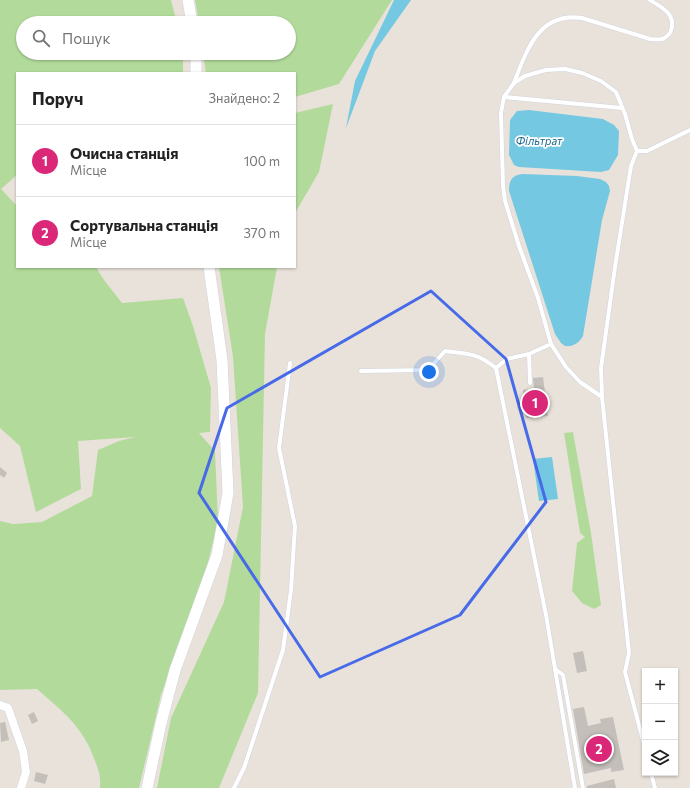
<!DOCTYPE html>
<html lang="uk">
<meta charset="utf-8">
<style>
:root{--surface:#fff;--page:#f6f6f6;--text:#222;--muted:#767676;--line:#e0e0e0;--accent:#db2777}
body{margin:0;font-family:Commissioner,sans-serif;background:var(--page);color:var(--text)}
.controls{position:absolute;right:12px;bottom:12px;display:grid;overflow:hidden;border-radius:0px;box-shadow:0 1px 3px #0004}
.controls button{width:36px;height:36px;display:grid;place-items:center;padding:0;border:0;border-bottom:1px solid var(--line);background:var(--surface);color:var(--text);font:20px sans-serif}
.you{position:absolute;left:429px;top:372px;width:14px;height:14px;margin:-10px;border:3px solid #fff;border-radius:50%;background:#1a73e8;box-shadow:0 0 0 6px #1a73e833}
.badge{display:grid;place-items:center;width:26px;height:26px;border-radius:50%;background:var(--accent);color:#fff;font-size:13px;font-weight:700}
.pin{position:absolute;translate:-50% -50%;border:2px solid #fff;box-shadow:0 1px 4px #0006}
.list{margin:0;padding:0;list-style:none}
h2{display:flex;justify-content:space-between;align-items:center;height:52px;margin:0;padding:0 16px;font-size:17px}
h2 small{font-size:13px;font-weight:400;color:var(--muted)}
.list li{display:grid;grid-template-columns:26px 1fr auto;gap:12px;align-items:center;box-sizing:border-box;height:72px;padding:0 16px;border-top:1px solid var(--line)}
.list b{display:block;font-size:15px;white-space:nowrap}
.list p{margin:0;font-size:13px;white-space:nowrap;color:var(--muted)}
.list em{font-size:13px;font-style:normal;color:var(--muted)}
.icon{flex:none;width:22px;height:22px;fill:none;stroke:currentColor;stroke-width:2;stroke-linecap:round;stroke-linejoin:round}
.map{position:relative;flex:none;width:690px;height:788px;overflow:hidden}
.search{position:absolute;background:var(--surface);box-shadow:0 1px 3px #0004;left:16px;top:16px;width:280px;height:44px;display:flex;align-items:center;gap:10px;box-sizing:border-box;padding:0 14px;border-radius:22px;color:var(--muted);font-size:15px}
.panel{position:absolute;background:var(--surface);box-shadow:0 1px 3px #0004;left:16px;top:72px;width:280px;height:196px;border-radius:0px}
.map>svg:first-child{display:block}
</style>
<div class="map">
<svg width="690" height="788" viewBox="0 0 690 788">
<rect width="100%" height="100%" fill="#e9e2da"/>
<g fill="#b2db9b">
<path d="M0 0H171L177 23H23V53H183V73H17V175L1 189 17 206V267H96L104 280 122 303 183 298 193 326 211 388 210 432 199 433 215 451 218 521 207 567 161 695 139 788H100C101 778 99 770 95 761 83 726 63 712 37 689L0 690V521L13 524 42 522 92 496 98 450 119 441 135 437 78 441 81 489 36 512 20 446 0 428Z"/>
<polygon points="195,0 392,0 339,84 295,97 295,73 206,73 203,53 289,53 289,23 199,23"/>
<polygon points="333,104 319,172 295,213 295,113"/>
<polygon points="219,267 277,267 265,334 258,693 219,788 157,788 171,718 224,602 243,507 233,357"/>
<polygon points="573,432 591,533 601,605 594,609 582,603 572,591 577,543 585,537 580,533 564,433"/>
</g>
<g fill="#75c8e2">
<polygon points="394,0 411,0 375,51 346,128 355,81"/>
<polygon points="529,110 603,119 614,125 619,131 618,155 609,170 601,172 519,167 514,165 509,155 510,120 517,111"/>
<path d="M523 174 577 176 600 179 606 182 609 186 610 191 602 220 583 336C579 343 573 347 565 346L561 343 555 334 509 191C509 180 512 175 523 174Z"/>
<polygon points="552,457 558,499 539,501 533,459"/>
</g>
<g fill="#c4bfba">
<polygon points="543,377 548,416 526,418 523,390 534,389 533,378"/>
<polygon points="0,467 7,473 4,478 0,475"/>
<polygon points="583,651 587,671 577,673 573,653"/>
<polygon points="584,707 588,726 601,723 600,719 613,717 624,770 611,772 611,768 584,774 573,709"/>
<polygon points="34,712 38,721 32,724 28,715"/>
<polygon points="5,722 9,740 1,742 0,723"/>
<polygon points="36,772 48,775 45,784 34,781"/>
<polygon points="614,779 616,788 587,788 587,786"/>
</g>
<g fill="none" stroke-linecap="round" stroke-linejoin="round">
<defs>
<g id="service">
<path d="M514 83C527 49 539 12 582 18L650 39C654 39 659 40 662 39 673 35 675 22 668 13 664 8 656 4 650 0"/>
<polyline points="504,97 622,108"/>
<polyline points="637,151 647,151 690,130"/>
<polyline points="529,354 530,383"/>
<polyline points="496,368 507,359 529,354 551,344"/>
<path d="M361 371 428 370 445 351C469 354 477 353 496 368L546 615 575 788"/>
<polyline points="602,397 580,382 566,367 551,344 538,298 519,246 505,201 503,186 501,113 504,97 514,83 525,76 546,70 565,69 582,73 601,81 616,92 625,114 632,139 637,151 631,166 615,267 601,368 602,397 629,653 625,672 645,748"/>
<polyline points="555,669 563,675 583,788"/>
<polyline points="651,773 655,788"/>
<polyline points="234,788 244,768 283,650 291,590 295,526 279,448 290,363"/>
</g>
<polyline id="minor" points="0,705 8,708 23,751 26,772 21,788"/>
<g id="secondary">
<polyline points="188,0 192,23"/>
<polyline points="196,53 196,73"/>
<polyline points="147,788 161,723 175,670 217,555 228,493 222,360 209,267"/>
</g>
</defs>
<use href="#service" stroke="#cfd3df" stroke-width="5"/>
<use href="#minor" stroke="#cfd3df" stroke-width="9"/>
<use href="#secondary" stroke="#cfd3df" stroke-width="12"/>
<use href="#service" stroke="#fff" stroke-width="4"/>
<use href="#minor" stroke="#fff" stroke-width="8"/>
<use href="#secondary" stroke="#fff" stroke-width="11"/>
</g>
<path fill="none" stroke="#476ae8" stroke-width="3" stroke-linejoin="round" d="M431 291 506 359 546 502 460 615 320 677 199 493 227 408Z"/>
<g text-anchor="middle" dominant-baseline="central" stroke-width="3.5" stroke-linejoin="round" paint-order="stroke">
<g font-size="11" font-style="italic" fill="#19668a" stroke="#fff">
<text x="539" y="140">Фільтрат</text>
</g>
</g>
</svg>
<div class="controls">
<button>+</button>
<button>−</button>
<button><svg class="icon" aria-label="layers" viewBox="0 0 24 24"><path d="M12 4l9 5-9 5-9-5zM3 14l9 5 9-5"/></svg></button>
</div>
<div class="you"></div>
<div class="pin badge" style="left:535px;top:403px">1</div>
<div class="pin badge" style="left:599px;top:749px">2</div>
<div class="search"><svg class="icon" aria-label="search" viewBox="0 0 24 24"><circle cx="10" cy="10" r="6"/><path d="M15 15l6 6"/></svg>Пошук</div>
<section class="panel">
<h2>Поруч<small>Знайдено: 2</small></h2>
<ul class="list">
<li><span class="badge">1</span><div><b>Очисна станція</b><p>Місце</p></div><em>100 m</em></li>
<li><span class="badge">2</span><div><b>Сортувальна станція</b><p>Місце</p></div><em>370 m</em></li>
</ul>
</section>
</div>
